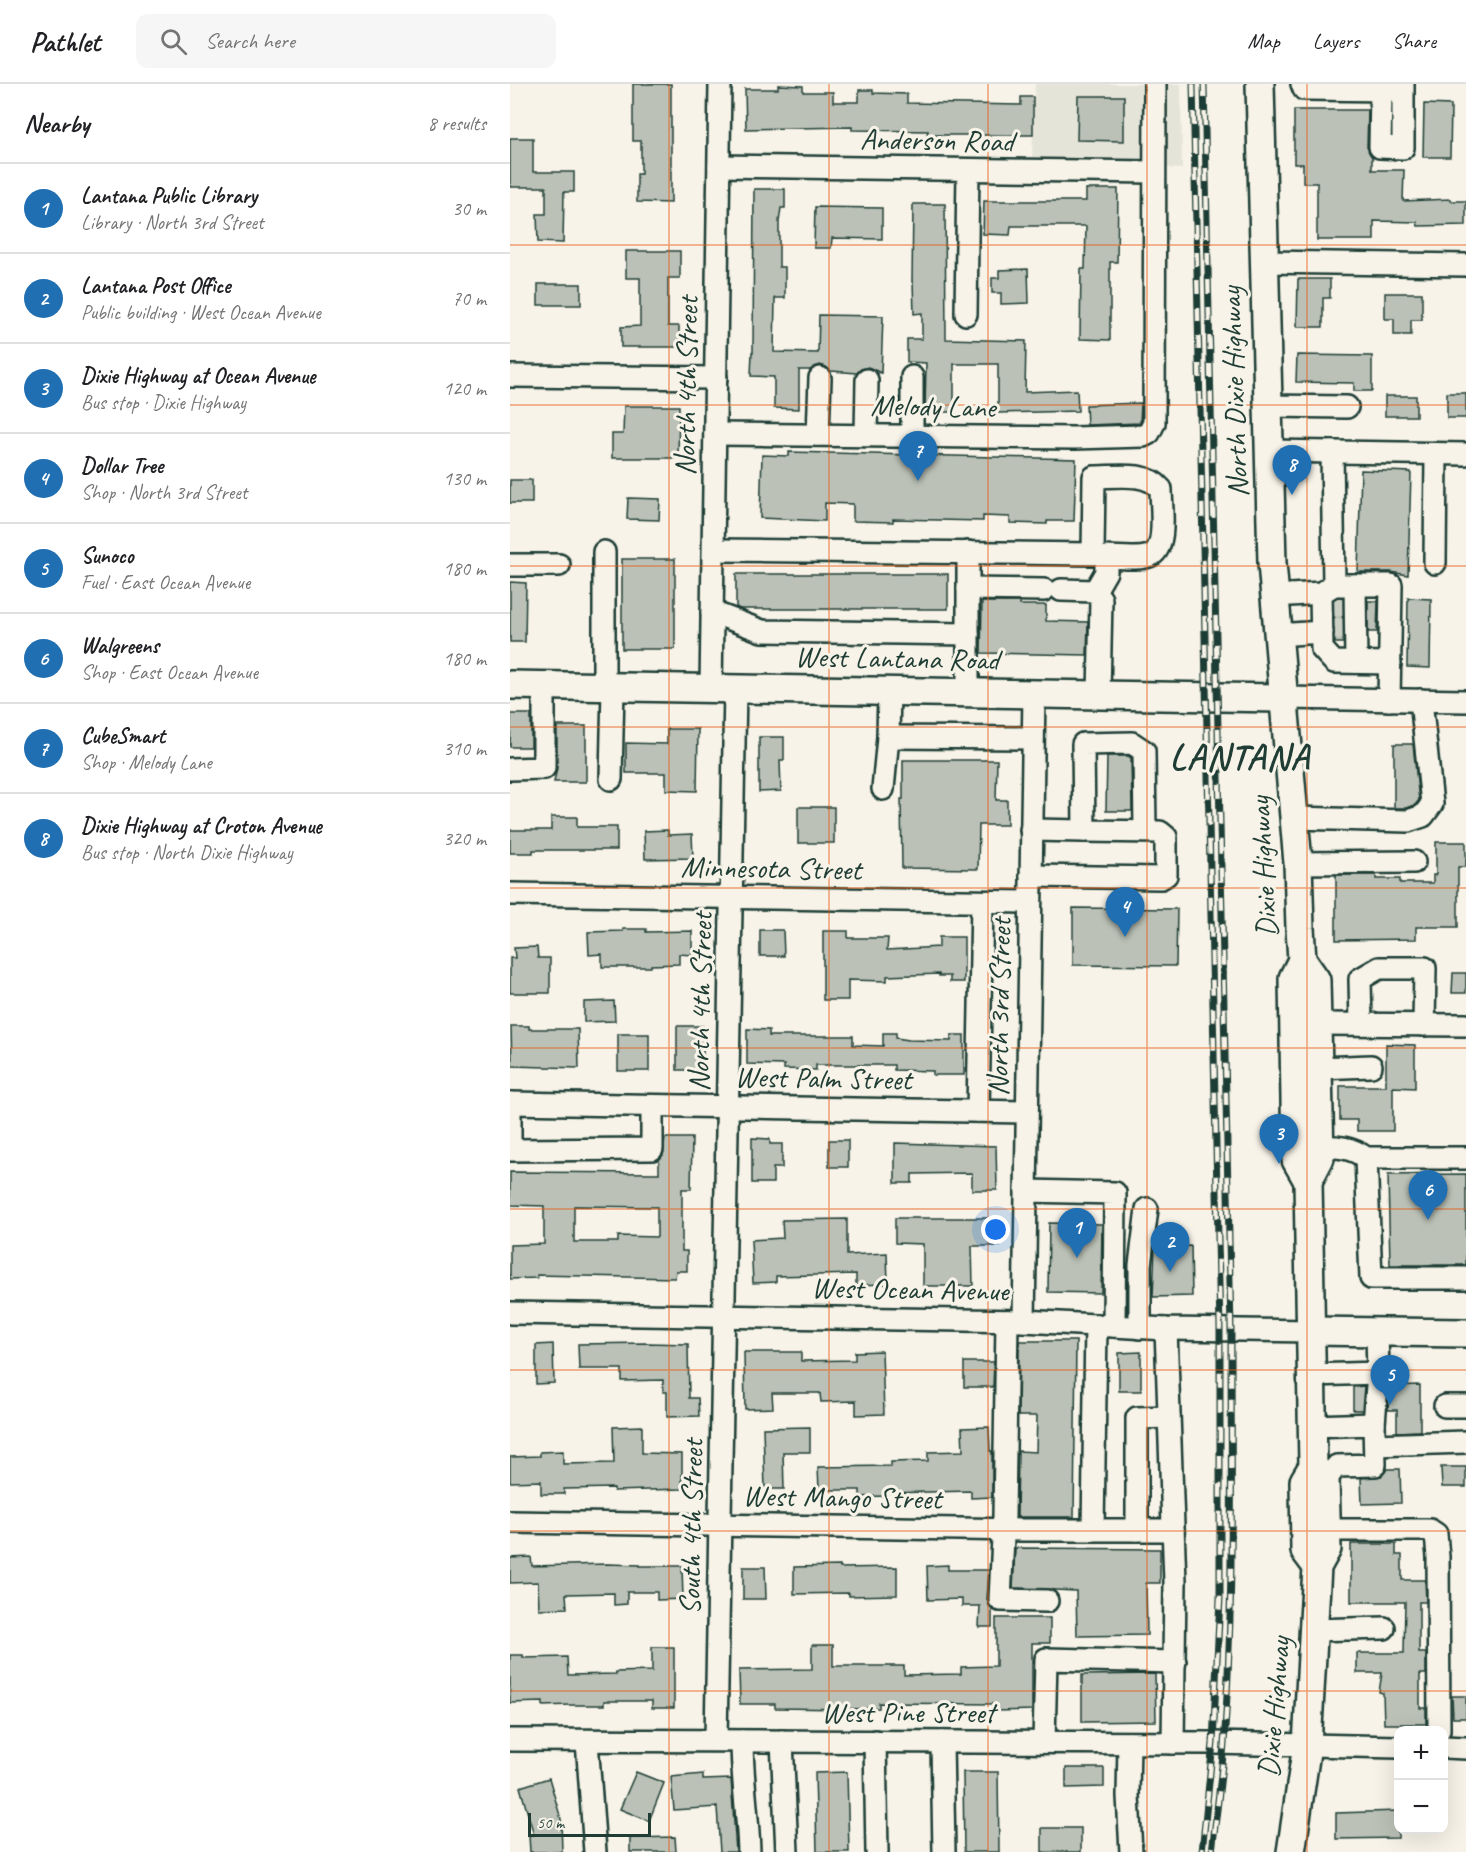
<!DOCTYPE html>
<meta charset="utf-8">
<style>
:root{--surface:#fff;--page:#f6f6f6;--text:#202124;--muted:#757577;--line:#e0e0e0;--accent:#1f6fb2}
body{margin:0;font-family:Caveat,sans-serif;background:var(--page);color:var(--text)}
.controls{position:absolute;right:18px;bottom:18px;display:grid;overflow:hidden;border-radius:12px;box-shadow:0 6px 24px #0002}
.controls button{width:54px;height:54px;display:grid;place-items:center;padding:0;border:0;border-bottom:2px solid var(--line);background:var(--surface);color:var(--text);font:30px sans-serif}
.scale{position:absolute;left:18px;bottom:15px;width:123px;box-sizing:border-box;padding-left:6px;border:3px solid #1f3d34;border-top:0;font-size:16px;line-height:21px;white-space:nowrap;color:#1f3d34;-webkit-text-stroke:4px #f7f3e8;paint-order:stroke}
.you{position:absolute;left:486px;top:1146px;width:21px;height:21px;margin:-15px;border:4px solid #fff;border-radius:50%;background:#1a73e8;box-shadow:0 0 0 9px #1a73e833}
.badge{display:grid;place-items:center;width:39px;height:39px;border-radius:50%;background:var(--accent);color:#fff;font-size:20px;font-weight:700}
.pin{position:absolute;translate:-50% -50px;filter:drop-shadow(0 2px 3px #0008)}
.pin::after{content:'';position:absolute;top:32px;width:21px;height:18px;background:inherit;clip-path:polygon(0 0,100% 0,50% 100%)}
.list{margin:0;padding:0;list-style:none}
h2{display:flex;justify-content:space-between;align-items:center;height:78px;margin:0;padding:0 24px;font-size:26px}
h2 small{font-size:20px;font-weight:400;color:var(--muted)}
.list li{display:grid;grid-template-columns:39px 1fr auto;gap:18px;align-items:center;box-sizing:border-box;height:90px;padding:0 24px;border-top:2px solid var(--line)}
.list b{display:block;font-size:22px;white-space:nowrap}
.list p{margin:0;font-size:20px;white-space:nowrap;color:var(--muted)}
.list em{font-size:20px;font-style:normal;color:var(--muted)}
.icon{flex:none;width:33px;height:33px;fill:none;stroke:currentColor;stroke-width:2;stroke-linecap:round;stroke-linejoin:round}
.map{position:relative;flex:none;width:956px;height:1768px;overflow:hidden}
header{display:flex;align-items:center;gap:36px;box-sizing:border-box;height:84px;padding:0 30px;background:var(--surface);border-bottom:2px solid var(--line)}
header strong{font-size:28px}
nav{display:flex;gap:33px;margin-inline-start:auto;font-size:21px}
.search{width:420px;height:54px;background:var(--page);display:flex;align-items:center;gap:15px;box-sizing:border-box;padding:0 21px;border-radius:12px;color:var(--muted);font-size:22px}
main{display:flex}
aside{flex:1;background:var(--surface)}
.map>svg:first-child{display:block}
</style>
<header>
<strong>Pathlet</strong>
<div class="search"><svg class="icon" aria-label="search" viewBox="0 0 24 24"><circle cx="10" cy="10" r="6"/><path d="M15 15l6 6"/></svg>Search here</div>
<nav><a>Map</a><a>Layers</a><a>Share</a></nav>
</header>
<main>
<aside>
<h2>Nearby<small>8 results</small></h2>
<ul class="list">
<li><span class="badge">1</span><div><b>Lantana Public Library</b><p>Library · North 3rd Street</p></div><em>30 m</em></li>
<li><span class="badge">2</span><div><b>Lantana Post Office</b><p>Public building · West Ocean Avenue</p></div><em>70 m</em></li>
<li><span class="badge">3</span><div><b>Dixie Highway at Ocean Avenue</b><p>Bus stop · Dixie Highway</p></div><em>120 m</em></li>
<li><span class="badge">4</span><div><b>Dollar Tree</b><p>Shop · North 3rd Street</p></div><em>130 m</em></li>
<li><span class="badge">5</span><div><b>Sunoco</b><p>Fuel · East Ocean Avenue</p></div><em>180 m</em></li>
<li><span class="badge">6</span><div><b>Walgreens</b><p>Shop · East Ocean Avenue</p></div><em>180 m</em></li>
<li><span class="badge">7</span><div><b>CubeSmart</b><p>Shop · Melody Lane</p></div><em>310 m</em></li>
<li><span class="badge">8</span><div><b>Dixie Highway at Croton Avenue</b><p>Bus stop · North Dixie Highway</p></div><em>320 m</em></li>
</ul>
</aside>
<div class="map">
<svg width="956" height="1768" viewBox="0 0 956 1768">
<rect width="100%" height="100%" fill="#f7f3e8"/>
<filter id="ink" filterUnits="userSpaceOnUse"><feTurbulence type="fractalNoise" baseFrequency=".0167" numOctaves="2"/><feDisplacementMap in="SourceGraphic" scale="12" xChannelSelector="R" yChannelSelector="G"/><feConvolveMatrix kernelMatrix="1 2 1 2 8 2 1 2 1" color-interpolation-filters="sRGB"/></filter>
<g filter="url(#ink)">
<polygon fill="#e5e4d9" points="525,0 671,0 672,85 522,74"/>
<g fill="#bbc1b6" stroke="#1f3d34" stroke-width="1.5" fill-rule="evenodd">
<polygon points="123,0 161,0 161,119 127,118 127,90 131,90 131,57 123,57"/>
<polygon points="268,1 293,2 293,8 323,8 323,18 349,18 349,6 363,6 363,9 397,10 397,19 511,21 511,13 523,13 523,51 417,51 418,47 342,46 342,43 236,45 235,5 268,5"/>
<polygon points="568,12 614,12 614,57 567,56"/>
<polygon points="914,20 941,21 940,73 913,73"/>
<polygon points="784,26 858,26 857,63 862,73 862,86 894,86 893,117 941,115 941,117 956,117 956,141 908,142 907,138 864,137 864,156 807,156 807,99 793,99 793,80 784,80"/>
<polygon points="0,54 23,54 23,88 64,88 64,108 54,108 53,159 28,158 27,130 36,130 36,103 0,103"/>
<polygon points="244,105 275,105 275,124 271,124 269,138 269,183 275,183 275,214 265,214 264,268 308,269 309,231 373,232 371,289 358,283 351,285 347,289 321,287 316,283 310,281 300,286 289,286 289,325 264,324 264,293 241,292 242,268 243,268"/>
<polygon points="576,105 608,105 607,178 600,178 600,256 570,255 571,185 575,185 576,142 501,142 500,151 473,150 474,117 576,117"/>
<polygon points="403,120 435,120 436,255 516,257 515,308 567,306 568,327 488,329 488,280 444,280 444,328 415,328 416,279 397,278 397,255 412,255 412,229 404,230 403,198 402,198"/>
<polygon points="305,123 372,124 372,155 322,154 321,164 304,164"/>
<polygon points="116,167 170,167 170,194 158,194 158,242 169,242 169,263 111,263 111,243 130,242 130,194 116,194"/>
<polygon points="518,185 519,219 491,220 491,209 482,209 482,194 489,194 489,186"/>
<polygon points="788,195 820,195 820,214 813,214 813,243 787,243"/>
<rect x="28" y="200" width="43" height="21"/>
<polygon points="875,209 912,209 912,236 901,236 901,251 884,251 884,235 875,235"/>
<polygon points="787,271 862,272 862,307 844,307 844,299 786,298"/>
<rect x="937" y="309" width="19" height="25"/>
<rect x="875" y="312" width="31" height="20"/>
<polygon points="631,319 630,339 577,341 576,321"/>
<polygon points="114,322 169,322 168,374 102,374 102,350 113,350"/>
<polygon points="279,368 566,375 564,437 537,437 537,440 500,439 500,433 473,432 473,437 383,435 383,438 343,437 343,420 315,419 315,437 250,434 252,371 279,372"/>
<polygon points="851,386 901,388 898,491 881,488 848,488"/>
<rect x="0" y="396" width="22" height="23"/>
<polygon points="118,414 150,415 149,436 117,435"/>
<rect x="112" y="475" width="53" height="90"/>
<polygon points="226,490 438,490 438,525 230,525 226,523"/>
<polygon points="0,498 16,499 15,558 0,558"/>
<polygon points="828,514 832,514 833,559 825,559 824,516"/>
<polygon points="898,514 921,515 920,584 897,583"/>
<polygon points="858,517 868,517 867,548 858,548"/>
<polygon points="472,518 510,518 510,521 536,521 536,537 578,538 577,571 471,569"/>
<polygon points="1,630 21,630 21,663 0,663"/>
<polygon points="47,642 76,642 76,698 44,698 47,684"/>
<polygon points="157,645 188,645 187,707 156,706 156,689 116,689 116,659 157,660"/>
<polygon points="249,653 274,653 274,676 270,676 271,707 249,708"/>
<polygon points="884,660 903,660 909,716 905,721 896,724 884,724"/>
<polygon points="597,672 618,672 621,674 622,727 596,727"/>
<polygon points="393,676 487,676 486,716 497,716 497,741 469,741 468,785 392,784 391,715 393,715"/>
<rect x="288" y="723" width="36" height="36"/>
<polygon points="41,733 67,733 67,743 107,743 107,766 23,766 23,769 0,769 0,746 41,746"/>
<polygon points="158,746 158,751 182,750 183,774 135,775 134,747"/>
<polygon points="926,758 956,758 956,783 948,783 948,843 906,843 906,855 826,856 826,791 866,791 866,795 890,795 890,799 923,799 923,791 926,791"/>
<polygon points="563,824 667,825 666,882 563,881"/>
<polygon points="113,845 136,845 136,848 182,847 182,871 169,870 169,880 141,881 141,883 92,883 92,870 79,871 78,848 113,847"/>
<polygon points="250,846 273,846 274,872 250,872"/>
<polygon points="313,847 338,847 338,854 378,854 377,866 429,863 429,853 454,853 454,898 440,898 440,892 429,892 429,890 377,892 377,897 338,896 338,916 313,916"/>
<polygon points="27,863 28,874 40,874 40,909 0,909 0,874 5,874 4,864"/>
<polygon points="943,889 956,889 956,909 942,909"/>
<polygon points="104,917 105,937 74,938 74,918"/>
<polygon points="1,942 19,942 19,945 68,945 69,984 2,982"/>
<rect x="167" y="942" width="26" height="44"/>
<polygon points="237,945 259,946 259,952 343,952 343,961 373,962 373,949 386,949 386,954 399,956 441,957 441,951 454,951 454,991 423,991 423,987 384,986 384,981 306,981 306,986 274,985 274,981 237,980"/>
<rect x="108" y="950" width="31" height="37"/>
<polygon points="876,960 905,961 905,1004 883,1003 883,1047 847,1047 847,1036 830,1036 830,1002 876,1002"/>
<path d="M155 1054H182L181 1105H172V1167H177V1187H166L165 1194 27 1191V1194L0 1195V1161L34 1160V1122L0 1121V1088L149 1089V1076L153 1071ZM64 1122 147 1123V1153L108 1152V1158H64Z"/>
<polygon points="242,1054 260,1055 260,1060 272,1060 272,1084 263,1084 263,1099 242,1099"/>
<rect x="319" y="1056" width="19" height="27"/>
<polygon points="385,1059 486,1062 487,1106 462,1106 462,1089 402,1090 402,1099 385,1099"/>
<polygon points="956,1090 956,1181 880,1181 878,1091"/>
<polygon points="385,1134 490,1134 490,1162 462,1162 463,1202 413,1202 413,1160 385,1159"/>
<polygon points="337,1135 337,1171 377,1169 378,1200 346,1201 346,1190 266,1192 266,1198 243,1199 241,1156 273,1154 272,1136"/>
<polygon points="539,1139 592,1140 591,1209 538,1208"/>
<polygon points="681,1162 682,1212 643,1213 645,1163"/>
<polygon points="509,1257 566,1257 564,1433 507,1433 508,1367 526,1368 527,1332 508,1332"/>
<polygon points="137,1259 178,1260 179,1314 188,1314 189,1332 157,1333 157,1308 153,1308 153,1296 112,1297 112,1285 69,1285 68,1260"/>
<polygon points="43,1260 44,1299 26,1300 26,1261"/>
<polygon points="372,1267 374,1330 346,1331 346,1317 311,1318 310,1309 262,1309 263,1324 235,1325 234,1268 291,1268 291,1277 345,1276 345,1268"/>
<polygon points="631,1268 631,1307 609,1307 609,1269"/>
<polygon points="454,1278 484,1278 483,1303 454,1303"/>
<polygon points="910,1301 910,1347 887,1348 887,1326 878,1326 880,1302"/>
<polygon points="854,1302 852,1326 843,1326 843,1303"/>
<polygon points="132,1342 132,1369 172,1370 172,1405 104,1407 104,1404 54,1405 54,1410 31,1410 31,1397 0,1398 0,1373 30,1372 30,1368 53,1367 53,1380 104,1379 103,1343"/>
<polygon points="300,1343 300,1368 273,1368 274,1405 255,1405 253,1344"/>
<polygon points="479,1343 480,1367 482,1367 482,1413 461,1414 461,1407 374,1409 374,1412 350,1413 350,1406 309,1406 308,1383 381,1382 381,1378 418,1377 418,1368 453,1367 452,1344"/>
<polygon points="931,1383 956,1383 956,1403 932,1403"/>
<polygon points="877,1385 890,1385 891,1419 852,1420 851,1394 871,1392"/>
<polygon points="841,1460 886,1460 886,1471 892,1471 892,1496 915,1496 916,1518 909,1518 909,1569 916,1569 916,1590 910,1590 910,1624 916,1624 916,1640 874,1640 873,1609 869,1608 872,1589 847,1589 847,1569 894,1569 895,1518 841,1518"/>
<polygon points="505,1464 650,1465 650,1499 636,1499 637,1551 567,1552 566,1507 503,1504"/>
<polygon points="21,1473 22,1482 97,1480 130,1481 130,1482 172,1482 173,1515 147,1516 147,1508 117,1508 117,1520 104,1521 104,1509 56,1510 57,1524 29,1525 28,1498 0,1499 0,1474"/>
<polygon points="438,1481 438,1486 479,1486 477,1515 482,1526 482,1543 469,1543 470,1522 452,1522 452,1515 418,1516 417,1482"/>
<polygon points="330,1482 330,1484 387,1483 387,1511 339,1512 339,1509 284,1510 284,1483"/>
<polygon points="233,1483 255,1483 256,1515 233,1515"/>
<polygon points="486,1534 540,1534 540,1559 522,1559 522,1626 486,1627 486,1620 369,1619 369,1624 339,1625 265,1624 265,1620 230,1620 229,1586 302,1585 302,1561 323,1561 323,1582 394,1582 394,1591 451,1590 451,1583 486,1582"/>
<polygon points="142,1563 164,1563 164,1624 142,1624 142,1617 94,1617 94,1621 60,1621 33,1622 33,1618 0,1619 0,1571 13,1571 13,1574 57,1573 58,1591 106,1590 106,1588 142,1587"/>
<polygon points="645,1590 646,1637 572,1638 572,1591"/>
<polygon points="942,1612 956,1612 956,1634 943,1634"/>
<polygon points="556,1684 594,1684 594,1703 556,1704"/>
<polygon points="126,1688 154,1699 139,1737 110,1725"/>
<polygon points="337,1688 339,1768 307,1768 305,1689"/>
<polygon points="453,1688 488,1688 489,1768 454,1768"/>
<polygon points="193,1690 193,1696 221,1695 226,1768 210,1768 207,1723 164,1726 161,1693"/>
<polygon points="39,1694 51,1735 52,1768 20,1768 19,1751 24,1751 10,1703"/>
<polygon points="888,1727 888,1754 826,1755 826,1729"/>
<rect x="532" y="1744" width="39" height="24"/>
<polygon points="165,1753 166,1768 120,1768 120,1754"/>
</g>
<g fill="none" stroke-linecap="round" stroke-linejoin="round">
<g stroke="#cccfc4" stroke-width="21" stroke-dasharray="21 10" stroke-linecap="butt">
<polyline points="820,522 841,521"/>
<polyline points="820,545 841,545"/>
</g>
<defs>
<g id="minor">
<polyline points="792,0 794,5 883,6"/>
<polyline points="871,6 870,63 893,64 893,0"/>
<polyline points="209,82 643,88"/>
<polyline points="754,178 956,181"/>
<polyline points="456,230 458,86"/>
<polyline points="0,292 206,294"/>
<polyline points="402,293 402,352"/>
<polyline points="757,322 837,323"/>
<polyline points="205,350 564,354 633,352 639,349 644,339 645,0"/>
<polyline points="308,351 310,294"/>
<polyline points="356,351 357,296"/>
<polyline points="758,367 956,370"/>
<polyline points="822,368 824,501"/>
<path d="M204 466 583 470 584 393C606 393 636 387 651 405 651 422 658 466 639 472 628 476 609 473 596 473V488L585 507"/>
<polyline points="925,479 926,370"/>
<polyline points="0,481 49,481"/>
<polyline points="845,501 846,578"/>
<polyline points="458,505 458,468"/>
<polyline points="551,506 585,507 591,515 589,611"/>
<polyline points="811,509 812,565 824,578 880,579"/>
<polyline points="765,512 811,509 824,501 881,501 879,616"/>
<polyline points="202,528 252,547 458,550"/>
<polyline points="767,551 812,548"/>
<polyline points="94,602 94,468"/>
<polyline points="201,604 210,0"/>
<polyline points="458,608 458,505 534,506"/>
<polyline points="774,614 956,617"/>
<polyline points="378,653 523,654"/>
<polyline points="0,685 34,684 34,601"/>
<polyline points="101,695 103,603"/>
<polyline points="373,705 378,653 379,607"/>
<polyline points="784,734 898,737 913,732 922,720 911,616"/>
<polyline points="521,746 574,747"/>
<polyline points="788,779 904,778"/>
<polyline points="521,792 651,794 656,791 656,753 650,748 574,747 573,660 622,659 634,667 635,747"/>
<polyline points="0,810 520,818"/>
<polyline points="807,940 956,941"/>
<polyline points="851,940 850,895 869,884 915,884 914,941"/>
<polyline points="808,984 861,982"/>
<polyline points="0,1019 517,1028"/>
<polyline points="0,1019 0,1066 142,1065 142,1022"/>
<polyline points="468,1027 472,818"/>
<path d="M809 1063C826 1062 842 1063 856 1074H956"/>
<polyline points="856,1074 861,1194 956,1194"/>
<polyline points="516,1107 605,1109 604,1242"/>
<polyline points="0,1229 514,1237 656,1245 800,1247"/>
<polyline points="497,1237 494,1432 490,1516 537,1517"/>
<polyline points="514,1237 524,610"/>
<polyline points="630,1244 630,1181 637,1125"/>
<polyline points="656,1245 665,1498 663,1659"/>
<polyline points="801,1291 868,1289 867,1248"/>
<polyline points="935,1322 956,1322"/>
<polyline points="864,1340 868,1289"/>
<polyline points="802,1342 864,1340 865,1381 827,1382 815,1396"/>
<polyline points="865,1361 956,1358"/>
<polyline points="0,1438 513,1446 663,1446"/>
<polyline points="583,1446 586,1241"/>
<polyline points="627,1446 627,1334 659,1333"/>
<polyline points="817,1446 920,1446 926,1450 928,1473 929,1646"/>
<polyline points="803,1546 874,1544"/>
<polyline points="206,1655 225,605"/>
<polyline points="0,1656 703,1659 888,1663"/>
<polyline points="77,1657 85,1768"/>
<path d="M232 1657C232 1694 238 1731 239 1768"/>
<polyline points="272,1657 277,1768"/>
<polyline points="365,1657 367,1768"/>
<polyline points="432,1658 434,1768"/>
<polyline points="534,1658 536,1575 665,1578"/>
<polyline points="619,1659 618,1712 621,1768"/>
<polyline points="934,1663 956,1664"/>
</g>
<g id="major">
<polyline points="750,0 762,479 788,779 790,844 792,876 783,894 786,1076 798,1097"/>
<polyline points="0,601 774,614"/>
<polyline points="792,876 806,896 810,1074 798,1097 803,1382 794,1397 795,1467 807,1483"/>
<polyline points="800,1247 956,1249"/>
<polyline points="781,1768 797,1661 807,1483 817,1465 815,1396 803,1382"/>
</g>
</defs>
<use href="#minor" stroke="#1f3d34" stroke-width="26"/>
<use href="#major" stroke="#1f3d34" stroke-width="32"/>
<use href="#minor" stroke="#f7f3e8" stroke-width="21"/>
<use href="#major" stroke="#f7f3e8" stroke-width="27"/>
<defs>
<g id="rail">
<polyline points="683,0 710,1246 710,1514 703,1659 692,1768"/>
<path d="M694 0 721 1246C721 1384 724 1522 714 1660 711 1696 706 1732 702 1768"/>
</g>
</defs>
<use href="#rail" stroke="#1f3d34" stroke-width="7"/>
<use href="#rail" stroke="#f7f3e8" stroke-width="4.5" stroke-dasharray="14" stroke-linecap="butt"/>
</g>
</g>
<path fill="none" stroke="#e8590c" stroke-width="1.5" stroke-opacity="0.55" d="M159 0V1768M319 0V1768M478 0V1768M637 0V1768M797 0V1768M0 161H956M0 321H956M0 482H956M0 643H956M0 804H956M0 964H956M0 1125H956M0 1286H956M0 1447H956M0 1607H956"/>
<g text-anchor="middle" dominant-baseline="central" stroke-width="6" stroke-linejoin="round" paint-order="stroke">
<g font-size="30" fill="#1f3d34" stroke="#f7f3e8">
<text transform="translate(427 56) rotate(1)">Anderson Road</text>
<text transform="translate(176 302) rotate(-89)">North 4th Street</text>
<text transform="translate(724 308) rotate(-92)">North Dixie Highway</text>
<text transform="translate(423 322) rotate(1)">Melody Lane</text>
<text transform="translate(387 574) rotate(1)">West Lantana Road</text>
<text transform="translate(753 783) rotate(-93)">Dixie Highway</text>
<text transform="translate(261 784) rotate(1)">Minnesota Street</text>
<text transform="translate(190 918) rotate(-89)">North 4th Street</text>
<text transform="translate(489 923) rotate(-89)">North 3rd Street</text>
<text transform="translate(313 994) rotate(1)">West Palm Street</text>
<text transform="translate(400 1205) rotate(1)">West Ocean Avenue</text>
<text transform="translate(332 1413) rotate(1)">West Mango Street</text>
<text transform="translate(181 1443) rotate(-89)">South 4th Street</text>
<text transform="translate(764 1623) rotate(-85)">Dixie Highway</text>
<text x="398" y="1628">West Pine Street</text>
</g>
<g font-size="36" font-weight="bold" letter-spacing="1.5" fill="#1f3d34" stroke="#f7f3e8">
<text x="730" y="673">LANTANA</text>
</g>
</g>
</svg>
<div class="controls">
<button>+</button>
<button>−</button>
</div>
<div class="scale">50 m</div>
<div class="you"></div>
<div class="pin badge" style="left:567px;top:1174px">1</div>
<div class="pin badge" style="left:660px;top:1188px">2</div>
<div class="pin badge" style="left:769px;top:1080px">3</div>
<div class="pin badge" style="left:615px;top:853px">4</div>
<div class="pin badge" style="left:880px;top:1321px">5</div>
<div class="pin badge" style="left:918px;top:1136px">6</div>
<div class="pin badge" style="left:408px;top:397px">7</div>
<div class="pin badge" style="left:782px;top:411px">8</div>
</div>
</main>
